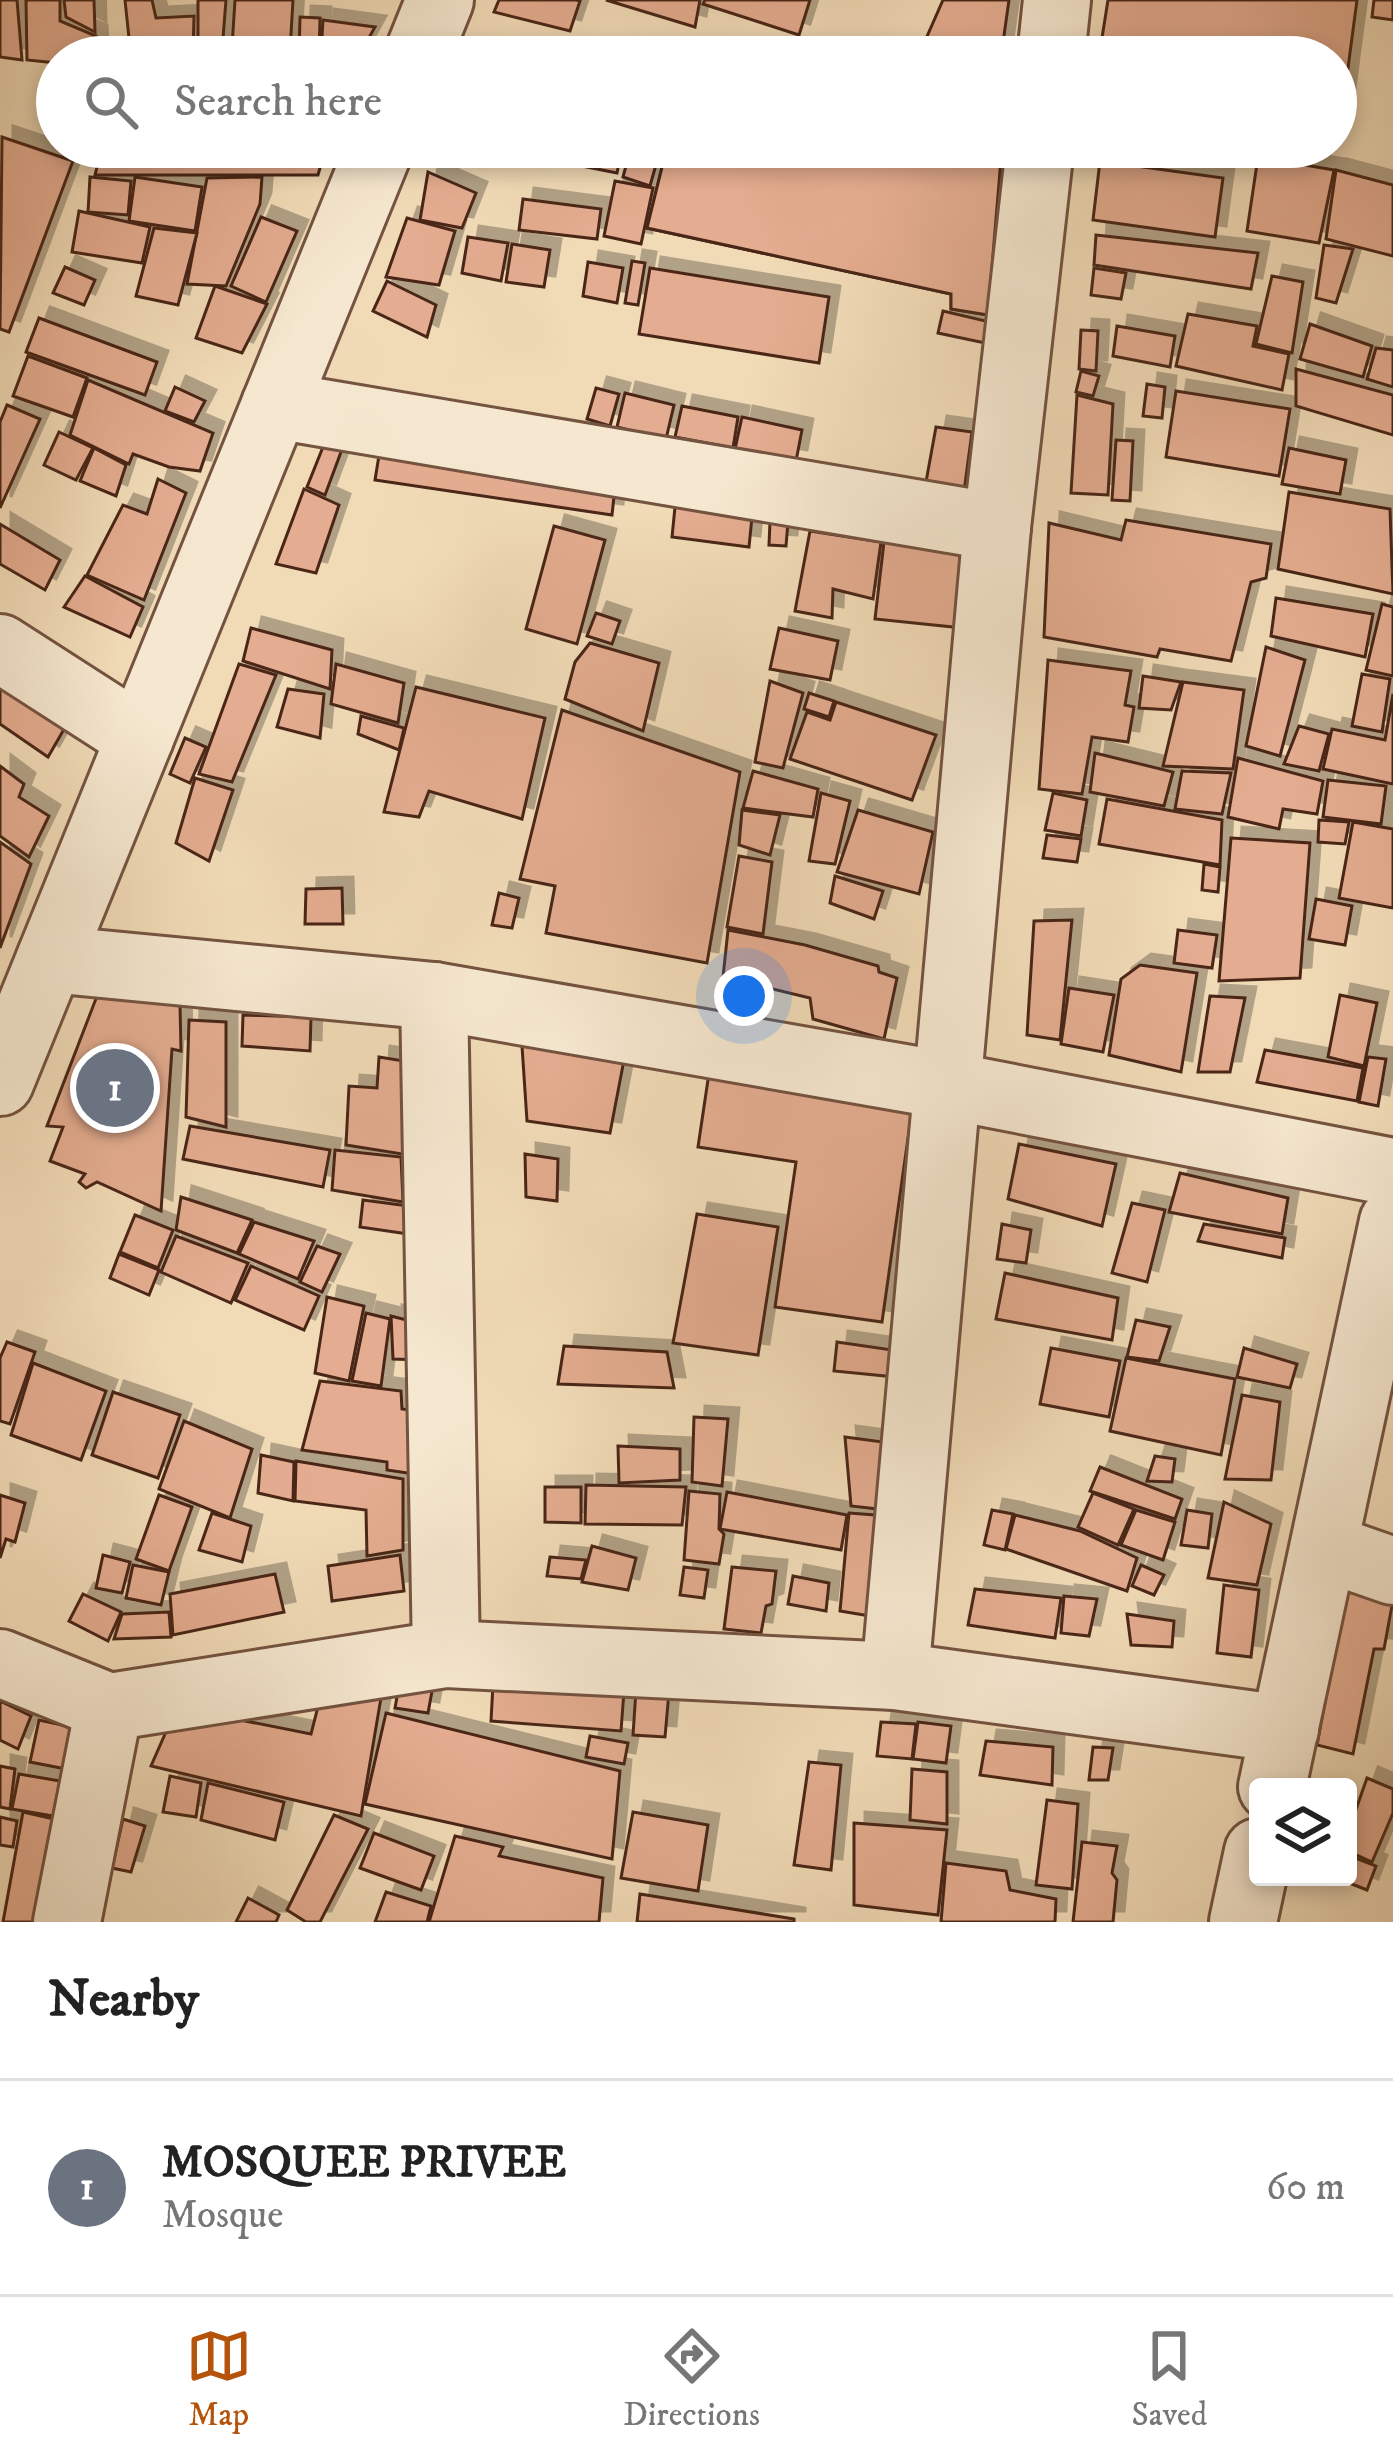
<!DOCTYPE html>
<style>
:root{--surface:#fff;--page:#f6f6f6;--text:#222;--muted:#767676;--line:#e0e0e0;--accent:#b45309}
body{margin:0;font-family:"IM FELL DW Pica",serif;background:var(--page);color:var(--text)}
.controls{position:absolute;right:36px;bottom:36px;display:grid;overflow:hidden;border-radius:12px;box-shadow:0 6px 18px #0003}
.controls button{width:108px;height:108px;display:grid;place-items:center;padding:0;border:0;border-bottom:3px solid var(--line);background:var(--surface);color:var(--text);font:60px sans-serif}
.you{position:absolute;left:744px;top:996px;width:42px;height:42px;margin:-30px;border:9px solid #fff;border-radius:50%;background:#1a73e8;box-shadow:0 0 0 18px #1a73e833}
.badge{display:grid;place-items:center;width:78px;height:78px;border-radius:50%;background:var(--accent);color:#fff;font-size:39px;font-weight:700}
.pin{position:absolute;translate:-50% -50%;border:6px solid #fff;box-shadow:0 3px 12px #0006}
.list{margin:0;padding:0;list-style:none}
h2{display:flex;justify-content:space-between;align-items:center;height:156px;margin:0;padding:0 48px;font-size:51px}
h2 small{font-size:39px;font-weight:400;color:var(--muted)}
.list li{display:grid;grid-template-columns:78px 1fr auto;gap:36px;align-items:center;box-sizing:border-box;height:216px;padding:0 48px;border-top:3px solid var(--line)}
.list b{display:block;font-size:45px;white-space:nowrap}
.list p{margin:0;font-size:39px;white-space:nowrap;color:var(--muted)}
.list em{font-size:39px;font-style:normal;color:var(--muted)}
.icon{flex:none;width:66px;height:66px;fill:none;stroke:currentColor;stroke-width:2;stroke-linecap:round;stroke-linejoin:round}
.map{position:relative;flex:none;width:1393px;height:1922px;overflow:hidden}
.search{position:absolute;background:var(--surface);box-shadow:0 6px 18px #0003;left:36px;right:36px;top:36px;height:132px;display:flex;align-items:center;gap:30px;box-sizing:border-box;padding:0 42px;border-radius:66px;color:var(--muted);font-size:45px}
.sheet{height:372px;background:var(--surface)}
nav{display:flex;justify-content:space-around;align-items:center;box-sizing:border-box;height:168px;border-top:3px solid var(--line);background:var(--surface);font-size:33px;color:var(--muted)}
nav a{display:grid;justify-items:center;gap:6px}
nav .on{color:var(--accent)}
.map>svg:first-child{display:block}
</style>
<div class="map">
<svg width="1393" height="1922" viewBox="0 0 1393 1922">
<defs>
<filter id="shadow"><feDropShadow dx="11" dy="-11" stdDeviation="0" flood-color="#0004"/></filter>
</defs>
<rect width="100%" height="100%" fill="#f1dbb7"/>
<filter id="stains"><feTurbulence type="fractalNoise" baseFrequency=".00167" numOctaves="4"/><feColorMatrix values="0 0 0 0 .2 0 0 0 0 .09 0 0 0 0 .02 0 0 0 .5 -.17"/></filter>
<radialGradient id="worn" r=".72"><stop offset=".6" stop-color="#630" stop-opacity="0"/><stop offset="1" stop-color="#630" stop-opacity=".3"/></radialGradient>
<g fill="#e4ac90" stroke="#4a2619" stroke-width="3" fill-rule="evenodd" filter="url(#shadow)">
<polygon points="0,0 17,0 22,60 0,57"/>
<polygon points="26,0 60,0 60,21 96,36 97,57 57,57 57,63 27,60"/>
<polygon points="64,0 94,0 95,32 66,17"/>
<polygon points="125,0 152,0 156,18 194,16 193,55 131,57"/>
<polygon points="198,0 226,0 222,51 198,53"/>
<polygon points="235,0 293,0 290,51 232,47"/>
<polygon points="499,0 576,0 580,1 570,31 494,12"/>
<polygon points="606,0 700,0 695,27"/>
<polygon points="705,0 810,0 799,35 703,4"/>
<polygon points="943,0 1009,0 1001,57 918,57"/>
<polygon points="1108,0 1357,0 1341,121 1336,120 1336,57 1099,57"/>
<polygon points="1374,0 1393,0 1393,20 1372,17"/>
<polygon points="300,17 320,18 319,56 299,55"/>
<polygon points="323,20 375,27 361,52 321,54"/>
<polygon points="2,137 73,161 9,332 0,329"/>
<polygon points="102,147 326,147 318,175 95,175"/>
<polygon points="586,147 622,147 617,173 582,166"/>
<polygon points="631,147 661,147 650,186 623,177"/>
<path d="M667 147H1002L988 315 951 309V294L647 228ZM658 195 671 198 667 231 649 228ZM679 199 736 208 732 238 674 228Z"/>
<polygon points="667,147 1002,147 988,315 951,309 951,294 647,228"/>
<polygon points="1258,157 1334,170 1319,243 1247,231"/>
<polygon points="1100,161 1223,178 1215,237 1093,220"/>
<polygon points="1336,170 1393,185 1393,256 1326,239"/>
<polygon points="428,172 476,193 462,228 420,220"/>
<polygon points="90,177 131,181 128,215 88,212"/>
<polygon points="135,177 202,187 195,231 129,221"/>
<polygon points="262,177 260,204 226,286 187,284 207,178"/>
<polygon points="615,181 653,188 641,244 604,236"/>
<polygon points="523,199 601,209 597,239 519,230"/>
<polygon points="79,211 150,227 142,263 72,252"/>
<polygon points="261,217 297,231 266,302 231,286"/>
<polygon points="407,218 455,231 439,285 386,277"/>
<polygon points="154,228 197,233 178,305 136,296"/>
<polygon points="1096,235 1258,253 1251,289 1094,265"/>
<polygon points="468,237 508,243 501,281 462,273"/>
<polygon points="512,244 550,250 544,287 506,282"/>
<polygon points="1324,245 1353,249 1336,303 1316,298"/>
<polygon points="632,261 645,263 638,305 625,303"/>
<polygon points="588,262 623,268 617,303 583,296"/>
<polygon points="65,267 95,280 84,305 53,293"/>
<polygon points="650,268 829,297 819,363 639,334"/>
<polygon points="1094,268 1126,273 1121,299 1091,295"/>
<polygon points="1272,276 1303,282 1292,353 1256,344"/>
<polygon points="387,281 436,305 427,337 373,311"/>
<polygon points="215,286 267,304 242,353 196,338"/>
<polygon points="943,311 990,322 985,343 938,333"/>
<polygon points="1188,314 1257,326 1253,346 1289,354 1282,390 1176,366"/>
<polygon points="39,318 157,362 145,395 26,352"/>
<polygon points="1310,324 1372,346 1363,377 1300,359"/>
<polygon points="1117,326 1175,336 1170,367 1113,356"/>
<polygon points="1081,330 1098,331 1096,371 1079,369"/>
<polygon points="1376,348 1393,350 1393,387 1367,379"/>
<polygon points="28,356 87,378 73,417 13,396"/>
<polygon points="1296,369 1393,395 1393,435 1296,406"/>
<polygon points="1081,371 1099,376 1093,396 1076,392"/>
<polygon points="88,380 213,433 200,471 169,467 133,454 129,464 70,435"/>
<polygon points="1147,384 1165,387 1162,418 1143,416"/>
<polygon points="175,387 205,401 194,422 165,411"/>
<polygon points="596,388 619,394 610,426 587,419"/>
<polygon points="1176,391 1290,409 1279,476 1166,457"/>
<polygon points="625,393 674,405 666,439 617,427"/>
<polygon points="1077,395 1113,404 1108,495 1071,493"/>
<polygon points="7,405 40,419 0,508 0,422"/>
<polygon points="682,406 738,417 733,448 675,437"/>
<polygon points="742,417 802,430 796,461 735,449"/>
<polygon points="936,427 972,432 963,499 924,493"/>
<polygon points="59,432 93,448 76,480 44,465"/>
<polygon points="327,437 344,444 325,495 307,487"/>
<polygon points="1116,440 1133,441 1130,501 1112,500"/>
<polygon points="381,443 616,478 612,515 375,480"/>
<polygon points="94,448 126,465 116,496 80,481"/>
<polygon points="1289,448 1346,460 1340,494 1282,484"/>
<polygon points="158,479 186,493 144,600 87,575 123,505 147,514"/>
<polygon points="304,489 339,505 316,573 276,564"/>
<polygon points="1289,492 1390,509 1393,594 1278,569"/>
<polygon points="676,497 753,507 749,547 672,537"/>
<polygon points="1126,520 1271,544 1266,578 1251,582 1231,661 1160,649 1157,657 1044,637 1049,523 1121,540"/>
<polygon points="770,522 788,522 786,546 769,545"/>
<polygon points="0,524 60,560 45,590 0,564"/>
<polygon points="554,526 605,540 577,644 526,629"/>
<polygon points="810,531 881,542 873,599 833,589 832,618 795,611"/>
<polygon points="884,542 970,552 963,628 875,619"/>
<polygon points="85,576 143,607 130,637 64,607"/>
<polygon points="1276,598 1373,614 1365,657 1271,636"/>
<polygon points="1382,604 1393,607 1393,676 1366,670"/>
<polygon points="596,613 620,621 612,644 587,636"/>
<polygon points="251,628 332,650 330,689 243,661"/>
<polygon points="779,628 838,641 830,680 770,669"/>
<polygon points="590,643 659,663 643,731 565,699 575,662"/>
<polygon points="1266,647 1305,660 1280,756 1246,746"/>
<polygon points="1048,660 1131,671 1125,705 1134,707 1128,742 1092,737 1082,794 1039,789"/>
<polygon points="239,664 276,675 232,782 199,774"/>
<polygon points="336,664 404,683 398,723 331,704"/>
<polygon points="1362,674 1390,679 1382,732 1352,726"/>
<polygon points="1143,676 1181,682 1171,710 1139,708"/>
<polygon points="0,679 67,724 48,757 0,724"/>
<polygon points="770,681 803,693 783,768 755,762"/>
<polygon points="1183,682 1244,690 1233,769 1163,766"/>
<polygon points="416,687 545,718 522,819 429,791 419,817 384,812"/>
<polygon points="288,689 324,694 320,738 277,727"/>
<polygon points="809,693 834,701 829,717 804,709"/>
<polygon points="1393,694 1393,784 1323,769 1332,729 1385,740"/>
<polygon points="836,702 936,735 912,800 790,759 807,712 830,720"/>
<polygon points="562,710 740,772 707,963 546,933 555,886 520,879"/>
<polygon points="361,716 404,728 399,750 358,734"/>
<polygon points="1299,726 1329,734 1319,771 1284,764"/>
<polygon points="185,738 206,747 190,783 170,774"/>
<polygon points="1095,753 1173,772 1164,806 1090,792"/>
<polygon points="1238,758 1323,781 1317,814 1283,809 1279,829 1228,817"/>
<polygon points="0,766 24,784 19,797 49,816 29,857 0,836"/>
<polygon points="753,771 818,789 813,817 743,808"/>
<polygon points="1182,771 1231,773 1222,814 1175,809"/>
<polygon points="195,778 233,790 209,861 176,843"/>
<polygon points="1328,780 1386,786 1381,824 1323,817"/>
<polygon points="821,793 850,801 835,864 809,861"/>
<polygon points="1053,793 1087,800 1081,836 1045,830"/>
<polygon points="1107,799 1222,820 1220,865 1099,844"/>
<polygon points="742,810 780,815 770,855 739,845"/>
<polygon points="858,810 933,832 919,894 837,872"/>
<polygon points="1319,820 1349,822 1345,844 1318,842"/>
<polygon points="1353,822 1393,829 1393,908 1339,898"/>
<polygon points="1047,835 1081,839 1077,862 1043,858"/>
<polygon points="1231,838 1310,843 1300,978 1219,981"/>
<polygon points="0,842 31,864 0,948"/>
<polygon points="739,856 772,862 763,934 727,927"/>
<polygon points="1204,864 1220,867 1218,892 1202,890"/>
<polygon points="835,876 883,891 874,919 830,903"/>
<polygon points="342,888 343,924 305,924 306,889"/>
<polygon points="499,893 519,898 512,928 492,925"/>
<polygon points="1316,899 1352,906 1345,945 1309,939"/>
<polygon points="1072,920 1060,1040 1027,1035 1034,921"/>
<polygon points="728,930 805,945 878,966 879,972 897,978 884,1039 813,1019 810,998 723,977"/>
<polygon points="1178,930 1217,935 1212,968 1174,963"/>
<polygon points="1140,965 1197,973 1181,1072 1109,1055 1121,979"/>
<polygon points="1069,988 1114,995 1103,1052 1061,1044"/>
<polygon points="1340,995 1377,1003 1364,1066 1328,1057"/>
<polygon points="97,996 180,1004 181,1051 172,1049 161,1211 97,1182 86,1188 79,1182 85,1174 50,1161 63,1127 47,1126"/>
<polygon points="1210,996 1245,998 1230,1072 1198,1072"/>
<polygon points="243,1015 311,1017 310,1051 242,1046"/>
<polygon points="189,1020 226,1022 226,1127 186,1117"/>
<polygon points="522,1046 624,1060 610,1133 527,1121"/>
<polygon points="1265,1050 1363,1068 1357,1101 1257,1082"/>
<polygon points="379,1057 410,1062 415,1140 402,1154 346,1145 349,1086 377,1088"/>
<polygon points="1368,1057 1386,1059 1378,1106 1359,1102"/>
<polygon points="709,1073 913,1103 882,1322 775,1307 796,1162 698,1147"/>
<polygon points="190,1126 330,1150 323,1187 183,1159"/>
<polygon points="1019,1144 1116,1164 1102,1226 1008,1199"/>
<polygon points="335,1150 401,1157 403,1202 332,1190"/>
<polygon points="525,1154 558,1159 557,1201 526,1197"/>
<polygon points="1180,1173 1288,1198 1282,1234 1169,1212"/>
<polygon points="181,1197 252,1220 237,1253 176,1230"/>
<polygon points="363,1200 416,1207 415,1235 360,1227"/>
<polygon points="1132,1203 1165,1210 1147,1282 1112,1273"/>
<polygon points="697,1214 778,1227 758,1355 673,1343"/>
<polygon points="135,1215 173,1230 158,1268 120,1252"/>
<polygon points="254,1222 314,1241 298,1279 239,1254"/>
<polygon points="1002,1224 1031,1230 1026,1263 997,1259"/>
<polygon points="1204,1224 1285,1238 1282,1258 1198,1241"/>
<polygon points="176,1236 248,1263 231,1303 161,1272"/>
<polygon points="317,1246 340,1254 322,1292 300,1282"/>
<polygon points="119,1254 159,1270 149,1295 110,1278"/>
<polygon points="251,1266 319,1296 304,1330 235,1300"/>
<polygon points="1005,1273 1118,1298 1112,1340 996,1319"/>
<polygon points="327,1297 364,1306 349,1381 315,1373"/>
<polygon points="366,1313 390,1319 381,1386 352,1381"/>
<polygon points="391,1316 422,1324 423,1360 393,1359"/>
<polygon points="1136,1320 1170,1327 1159,1361 1127,1357"/>
<polygon points="7,1342 35,1352 10,1424 0,1421 0,1358"/>
<polygon points="837,1342 899,1351 896,1377 834,1371"/>
<polygon points="564,1346 667,1352 674,1388 558,1384"/>
<polygon points="1051,1348 1120,1361 1109,1417 1040,1404"/>
<polygon points="1244,1348 1297,1364 1290,1388 1237,1377"/>
<polygon points="1126,1358 1235,1379 1221,1455 1110,1431"/>
<polygon points="33,1363 106,1391 81,1460 11,1435"/>
<polygon points="320,1381 401,1391 402,1409 439,1414 441,1478 387,1470 387,1462 302,1450"/>
<polygon points="113,1392 180,1415 158,1478 92,1455"/>
<polygon points="1242,1395 1280,1402 1271,1480 1225,1479"/>
<polygon points="694,1417 728,1419 722,1486 692,1482"/>
<polygon points="184,1421 252,1449 230,1518 159,1489"/>
<polygon points="845,1437 883,1442 878,1509 851,1506"/>
<polygon points="618,1446 680,1449 680,1480 619,1483"/>
<polygon points="261,1455 294,1462 293,1501 258,1493"/>
<polygon points="1155,1456 1175,1459 1172,1482 1147,1481"/>
<polygon points="296,1461 403,1479 403,1550 367,1556 366,1510 295,1501"/>
<polygon points="1100,1467 1182,1499 1175,1519 1090,1491"/>
<polygon points="586,1485 686,1487 682,1525 585,1524"/>
<polygon points="545,1487 581,1487 581,1523 545,1522"/>
<polygon points="689,1491 720,1494 719,1529 724,1534 719,1564 684,1560"/>
<polygon points="727,1492 847,1515 841,1550 720,1529"/>
<polygon points="1093,1493 1134,1509 1118,1545 1078,1527"/>
<polygon points="0,1495 25,1503 15,1542 6,1539 0,1558"/>
<polygon points="159,1495 192,1507 169,1571 136,1559"/>
<polygon points="1224,1502 1271,1524 1257,1585 1208,1578"/>
<polygon points="992,1510 1013,1514 1005,1550 984,1545"/>
<polygon points="1136,1510 1175,1522 1163,1560 1121,1545"/>
<polygon points="1187,1510 1212,1514 1208,1548 1181,1545"/>
<polygon points="212,1513 251,1526 242,1562 199,1550"/>
<polygon points="849,1513 888,1516 876,1617 840,1611"/>
<polygon points="1015,1515 1080,1531 1137,1558 1127,1591 1006,1549"/>
<polygon points="592,1546 636,1558 628,1590 582,1582"/>
<polygon points="103,1555 130,1562 122,1593 96,1588"/>
<polygon points="400,1555 404,1591 332,1601 328,1566"/>
<polygon points="550,1557 586,1560 581,1579 547,1576"/>
<polygon points="133,1565 169,1572 161,1605 126,1598"/>
<polygon points="1141,1565 1164,1575 1154,1595 1132,1586"/>
<polygon points="684,1567 708,1570 704,1598 680,1595"/>
<polygon points="732,1567 776,1571 772,1604 766,1606 761,1633 724,1629"/>
<polygon points="275,1574 284,1612 173,1635 170,1594"/>
<polygon points="793,1576 829,1583 826,1611 788,1604"/>
<polygon points="1224,1585 1259,1590 1251,1657 1217,1653"/>
<polygon points="1346,1588 1393,1600 1384,1649 1374,1649 1353,1754 1317,1745"/>
<polygon points="975,1589 1061,1598 1055,1638 968,1625"/>
<polygon points="83,1594 121,1612 108,1641 69,1621"/>
<polygon points="1064,1596 1097,1599 1089,1636 1061,1633"/>
<polygon points="169,1612 171,1637 114,1639 122,1614"/>
<polygon points="1127,1614 1174,1621 1172,1647 1131,1645"/>
<polygon points="494,1666 625,1678 621,1731 491,1721"/>
<polygon points="402,1669 435,1675 428,1713 395,1708"/>
<polygon points="383,1686 361,1816 151,1766 169,1725 210,1714 311,1734 322,1691"/>
<polygon points="636,1690 669,1692 665,1737 633,1735"/>
<polygon points="0,1701 31,1716 18,1749 0,1740"/>
<polygon points="386,1713 620,1771 612,1859 365,1804"/>
<polygon points="39,1720 76,1728 66,1769 30,1762"/>
<polygon points="881,1722 916,1724 912,1759 877,1756"/>
<polygon points="918,1722 951,1726 946,1763 913,1759"/>
<polygon points="590,1736 628,1743 624,1764 586,1757"/>
<polygon points="986,1741 1053,1747 1052,1785 980,1775"/>
<polygon points="1093,1747 1113,1748 1108,1780 1089,1780"/>
<polygon points="809,1762 841,1765 831,1870 794,1865"/>
<polygon points="0,1766 15,1769 10,1809 0,1807"/>
<polygon points="912,1769 947,1772 947,1824 910,1820"/>
<polygon points="19,1774 60,1781 53,1816 12,1809"/>
<polygon points="170,1776 201,1783 196,1817 163,1812"/>
<polygon points="1367,1778 1393,1789 1393,1813 1372,1862 1348,1851 1348,1832"/>
<polygon points="208,1783 284,1802 275,1840 201,1820"/>
<polygon points="1047,1800 1078,1804 1072,1889 1036,1885"/>
<polygon points="23,1812 54,1819 34,1922 3,1922"/>
<polygon points="633,1812 708,1825 698,1891 621,1878"/>
<polygon points="334,1815 368,1829 320,1922 306,1922 287,1910"/>
<polygon points="0,1817 17,1821 13,1847 0,1845"/>
<polygon points="123,1819 145,1826 131,1872 112,1868"/>
<polygon points="854,1823 947,1830 938,1915 854,1905"/>
<polygon points="374,1833 434,1856 421,1890 360,1868"/>
<polygon points="455,1836 503,1847 499,1856 603,1878 599,1922 429,1922"/>
<polygon points="1082,1842 1117,1846 1112,1873 1117,1880 1113,1922 1073,1922"/>
<polygon points="1348,1855 1376,1866 1367,1890 1334,1877 1348,1877"/>
<polygon points="946,1863 1006,1871 1010,1890 1056,1899 1055,1922 941,1922"/>
<polygon points="386,1892 431,1906 427,1922 375,1922"/>
<polygon points="640,1894 794,1919 794,1922 637,1922"/>
<polygon points="248,1898 279,1915 276,1922 236,1922"/>
</g>
<g fill="none" stroke-linecap="round" stroke-linejoin="round">
<defs>
<g id="minor">
<polyline points="417,57 440,0"/>
<polyline points="1051,57 1057,0"/>
<polyline points="275,405 997,527"/>
<polyline points="0,648 140,738"/>
<polyline points="50,959 434,996 950,1086 1393,1172"/>
<polyline points="434,996 446,1654"/>
<polyline points="0,1082 380,147"/>
<polyline points="1324,1547 1393,1571"/>
<polyline points="0,1663 109,1707 446,1654 895,1676 1285,1729"/>
<polyline points="895,1676 997,527 1040,147"/>
<polyline points="1272,1787 1393,1222"/>
<polyline points="67,1922 109,1707"/>
<polyline points="1243,1922 1258,1852"/>
</g>
</defs>
<use href="#minor" stroke="#745340" stroke-width="72"/>
<use href="#minor" stroke="#f6e8d0" stroke-width="66"/>
</g>
<rect width="100%" height="100%" filter="url(#stains)"/>
<rect width="100%" height="100%" fill="url(#worn)"/>
</svg>
<div class="controls">
<button><svg class="icon" aria-label="layers" viewBox="0 0 24 24"><path d="M12 4l9 5-9 5-9-5zM3 14l9 5 9-5"/></svg></button>
</div>
<div class="you"></div>
<div class="pin badge" style="left:115px;top:1088px;background:#6b7280">1</div>
<div class="search"><svg class="icon" aria-label="search" viewBox="0 0 24 24"><circle cx="10" cy="10" r="6"/><path d="M15 15l6 6"/></svg>Search here</div>
</div>
<section class="sheet">
<h2>Nearby<small></small></h2>
<ul class="list">
<li><span class="badge" style="background:#6b7280">1</span><div><b>MOSQUEE PRIVEE</b><p>Mosque</p></div><em>60 m</em></li>
</ul>
</section>
<nav>
<a class="on"><svg class="icon" aria-label="map" viewBox="0 0 24 24"><path d="M3 6l6-2 6 2 6-2v14l-6 2-6-2-6 2zM9 4v14M15 6v14"/></svg>Map</a>
<a><svg class="icon" aria-label="directions" viewBox="0 0 24 24"><path d="M12 3l9 9-9 9-9-9zM9 14v-3h6M13 9l2 2-2 2"/></svg>Directions</a>
<a><svg class="icon" aria-label="saved" viewBox="0 0 24 24"><path d="M7 4h10v16l-5-4-5 4z"/></svg>Saved</a>
</nav>
